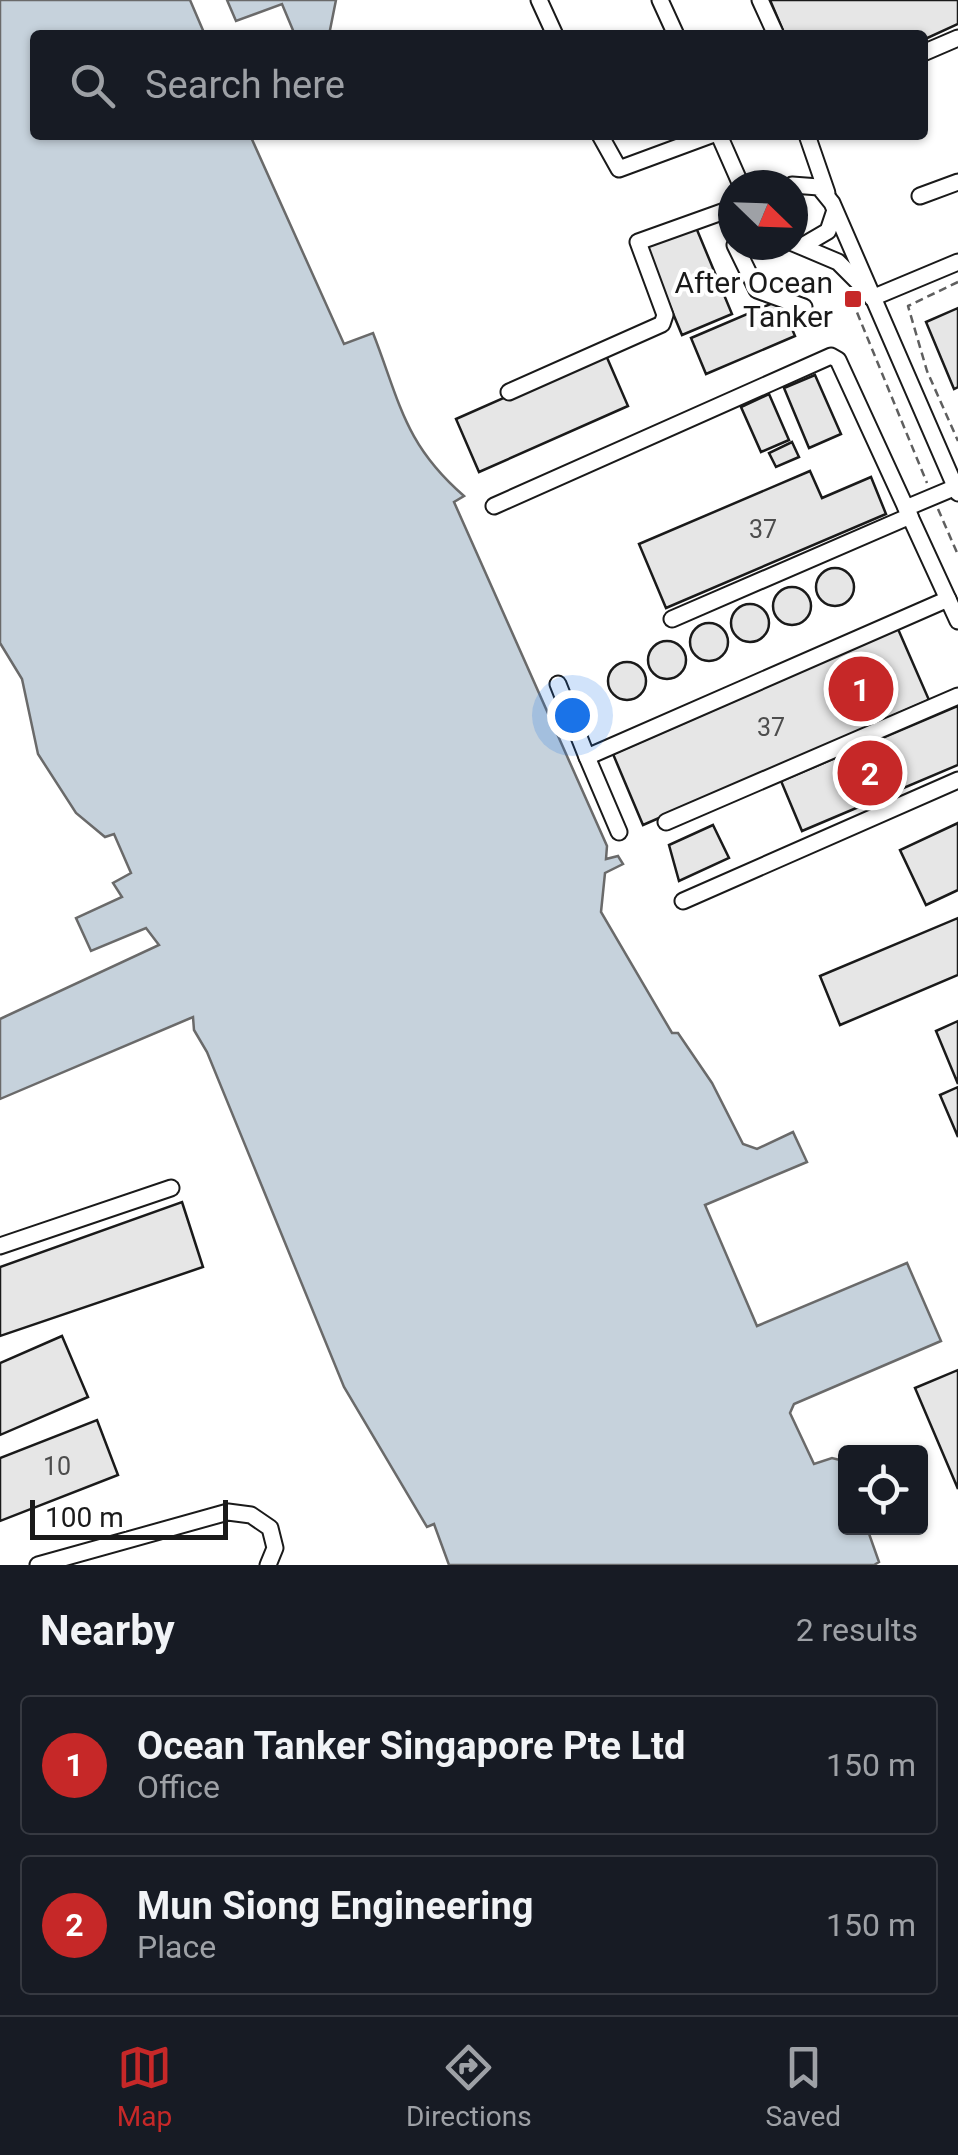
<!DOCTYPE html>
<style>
:root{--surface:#171b24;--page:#20242c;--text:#f1f3f6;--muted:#9ea1a6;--line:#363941;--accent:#c62828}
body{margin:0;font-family:Roboto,sans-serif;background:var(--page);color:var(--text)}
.controls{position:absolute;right:30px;bottom:30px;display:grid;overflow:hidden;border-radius:10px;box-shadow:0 2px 8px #0004}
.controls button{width:90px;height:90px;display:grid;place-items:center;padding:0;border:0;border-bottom:2px solid var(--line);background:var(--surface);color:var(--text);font:50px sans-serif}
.compass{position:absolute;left:718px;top:170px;width:90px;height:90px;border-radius:50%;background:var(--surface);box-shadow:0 2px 8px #0004;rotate:113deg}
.scale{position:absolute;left:30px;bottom:25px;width:198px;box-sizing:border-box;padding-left:10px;border:5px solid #1a1a1a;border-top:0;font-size:28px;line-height:35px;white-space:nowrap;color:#1a1a1a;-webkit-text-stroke:8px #fff;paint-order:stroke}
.you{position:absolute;left:572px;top:715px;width:35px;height:35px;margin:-25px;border:8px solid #fff;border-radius:50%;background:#1a73e8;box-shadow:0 0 0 15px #1a73e833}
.badge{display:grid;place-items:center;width:65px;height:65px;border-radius:50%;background:var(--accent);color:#fff;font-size:32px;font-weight:700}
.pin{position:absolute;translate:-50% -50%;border:5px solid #fff;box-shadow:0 2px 10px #0006}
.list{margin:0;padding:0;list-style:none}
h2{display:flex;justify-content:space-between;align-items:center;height:130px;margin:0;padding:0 40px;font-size:42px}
h2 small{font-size:32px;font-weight:400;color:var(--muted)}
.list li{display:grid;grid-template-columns:65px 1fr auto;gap:30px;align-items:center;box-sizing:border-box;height:140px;margin:0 20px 20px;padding:0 20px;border:2px solid var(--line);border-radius:10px}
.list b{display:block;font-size:38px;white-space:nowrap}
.list p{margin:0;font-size:32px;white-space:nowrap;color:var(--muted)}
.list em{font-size:32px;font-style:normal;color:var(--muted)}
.icon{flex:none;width:55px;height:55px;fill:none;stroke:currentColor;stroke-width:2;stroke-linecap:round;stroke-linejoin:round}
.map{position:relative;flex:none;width:958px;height:1565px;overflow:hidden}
.search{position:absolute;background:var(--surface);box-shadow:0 2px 8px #0004;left:30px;right:30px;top:30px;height:110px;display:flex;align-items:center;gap:25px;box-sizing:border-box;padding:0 35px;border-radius:10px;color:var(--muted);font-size:38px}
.sheet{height:450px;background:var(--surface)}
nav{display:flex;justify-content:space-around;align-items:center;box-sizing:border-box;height:140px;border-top:2px solid var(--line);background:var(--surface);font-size:28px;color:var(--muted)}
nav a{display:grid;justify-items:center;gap:5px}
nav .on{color:var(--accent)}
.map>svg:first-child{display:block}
</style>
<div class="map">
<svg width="958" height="1565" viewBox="0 0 958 1565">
<rect width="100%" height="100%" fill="#fff"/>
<g fill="#c6d2dc" stroke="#6a6a6a" stroke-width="2.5">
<path d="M0 0H190L205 35H35V135H250L344 344 373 333C400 402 404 444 464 496L454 502 607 846 606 859 618 856 623 864 605 873 601 912 672 1033H678L712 1083 743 1144 757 1149 793 1132 807 1162 705 1205 757 1326 907 1263 941 1341 794 1404 790 1413 814 1464 832 1458 844 1461 846 1528H867L879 1562 874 1565H449L434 1524 427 1527 344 1387 207 1052 194 1030 193 1017 0 1099V1019L159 945 146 928 91 951 76 918 122 897 113 883 131 873 114 834 105 837 76 813 38 754 22 679 0 643Z"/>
<polygon points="227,0 336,0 329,35 295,35 282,4 236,21"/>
</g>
<g fill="#e6e6e6" stroke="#1a1a1a" stroke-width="2.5">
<polygon points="770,0 958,0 958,24 923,40 923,35 785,35"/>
<polygon points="695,225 732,314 682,335 645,246"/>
<polygon points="780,300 795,336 706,374 691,338"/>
<polygon points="958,308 958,387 954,389 926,322"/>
<polygon points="605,353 628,406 479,472 456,419"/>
<polygon points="815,375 841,434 809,448 784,388"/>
<polygon points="769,394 789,440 761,452 741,407"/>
<polygon points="792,442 799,457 776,467 769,453"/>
<polygon points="810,471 822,498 871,477 886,514 666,608 639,544"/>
<circle cx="835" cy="587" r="19"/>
<circle cx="792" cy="606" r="19"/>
<circle cx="750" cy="623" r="19"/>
<circle cx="709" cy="642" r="19"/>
<polygon points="898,629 929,700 643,825 613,754"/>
<circle cx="667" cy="660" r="19"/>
<circle cx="627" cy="681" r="19"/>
<polygon points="958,706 958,765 802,831 781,781"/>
<polygon points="958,823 958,890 926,905 900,850"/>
<polygon points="713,825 729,858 679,881 669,845"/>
<polygon points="958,918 958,975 840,1025 820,976"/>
<polygon points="958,1021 958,1084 936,1031"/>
<polygon points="958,1087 958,1137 940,1095"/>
<polygon points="182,1202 203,1267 0,1336 0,1267"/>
<polygon points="62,1336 88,1397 0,1435 0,1363"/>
<polygon points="958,1370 958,1489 915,1388"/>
<polygon points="97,1420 118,1475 0,1521 0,1458"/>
</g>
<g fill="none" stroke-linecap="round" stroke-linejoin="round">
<defs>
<g id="minor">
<polyline points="539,0 555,35"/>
<polyline points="660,0 676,35"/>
<polyline points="760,0 776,35"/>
<polyline points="923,53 958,38"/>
<polyline points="600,135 619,169 711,135"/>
<polyline points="719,135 741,185"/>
<polyline points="807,135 827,193"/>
<polyline points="792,185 819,187 832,203 958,493"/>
<polyline points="920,196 958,182"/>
<polyline points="793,243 838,262 864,288"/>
<polyline points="735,245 757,290 804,307"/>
<polyline points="804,245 828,231 834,213"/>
<polyline points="872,298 958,262"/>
<polyline points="509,392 662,324 665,315 638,242 733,208"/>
<polyline points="494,506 831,356 838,360 958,621"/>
<polyline points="906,508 956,487"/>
<polyline points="672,619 910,516"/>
<polyline points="558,684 587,757 948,599"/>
<polyline points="587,757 619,832"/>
<polyline points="666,822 958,696"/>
<polyline points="683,901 958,780"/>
<polyline points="0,1246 171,1188"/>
<polyline points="38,1565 228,1512 251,1515 270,1528 275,1548 268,1565"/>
</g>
</defs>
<use href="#minor" stroke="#1a1a1a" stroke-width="19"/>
<g stroke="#5f5f5f" stroke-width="2.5" stroke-dasharray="8 5" stroke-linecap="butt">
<polyline points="958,282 908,306 927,371 958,441"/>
<polyline points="858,300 856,310 927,483"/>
<polyline points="938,509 958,555"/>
</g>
<use href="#minor" stroke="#fff" stroke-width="15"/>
</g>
<rect fill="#c62828" stroke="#fff" stroke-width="4" x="843" y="289" width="20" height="20" rx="5"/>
<g text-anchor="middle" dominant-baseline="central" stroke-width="8" stroke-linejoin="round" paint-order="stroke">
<g font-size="25" fill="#4d4d4d">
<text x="763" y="529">37</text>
<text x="771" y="727">37</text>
<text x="57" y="1466">10</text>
</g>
<g font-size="30" fill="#1a1a1a" stroke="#fff" text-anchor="end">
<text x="833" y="282">After Ocean<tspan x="833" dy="34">Tanker</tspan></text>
</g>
</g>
</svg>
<div class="controls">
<button><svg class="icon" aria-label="locate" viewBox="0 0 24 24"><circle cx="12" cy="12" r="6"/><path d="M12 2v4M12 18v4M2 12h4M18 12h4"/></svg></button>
</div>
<svg class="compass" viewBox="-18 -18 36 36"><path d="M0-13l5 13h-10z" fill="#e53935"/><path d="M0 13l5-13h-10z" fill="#9ea1a6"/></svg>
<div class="scale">100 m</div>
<div class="you"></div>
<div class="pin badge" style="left:861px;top:689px">1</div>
<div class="pin badge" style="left:870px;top:773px">2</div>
<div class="search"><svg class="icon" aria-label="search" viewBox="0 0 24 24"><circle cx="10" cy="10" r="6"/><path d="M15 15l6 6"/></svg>Search here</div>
</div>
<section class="sheet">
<h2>Nearby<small>2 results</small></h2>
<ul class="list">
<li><span class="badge">1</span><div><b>Ocean Tanker Singapore Pte Ltd</b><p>Office</p></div><em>150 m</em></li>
<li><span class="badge">2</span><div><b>Mun Siong Engineering</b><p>Place</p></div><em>150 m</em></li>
</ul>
</section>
<nav>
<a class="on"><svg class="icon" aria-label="map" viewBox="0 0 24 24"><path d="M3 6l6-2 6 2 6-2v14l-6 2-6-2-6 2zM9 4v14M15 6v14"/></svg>Map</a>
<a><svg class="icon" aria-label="directions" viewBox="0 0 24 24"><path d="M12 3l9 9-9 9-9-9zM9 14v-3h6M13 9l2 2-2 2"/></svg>Directions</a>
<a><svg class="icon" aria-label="saved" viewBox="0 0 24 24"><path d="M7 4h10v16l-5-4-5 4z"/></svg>Saved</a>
</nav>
